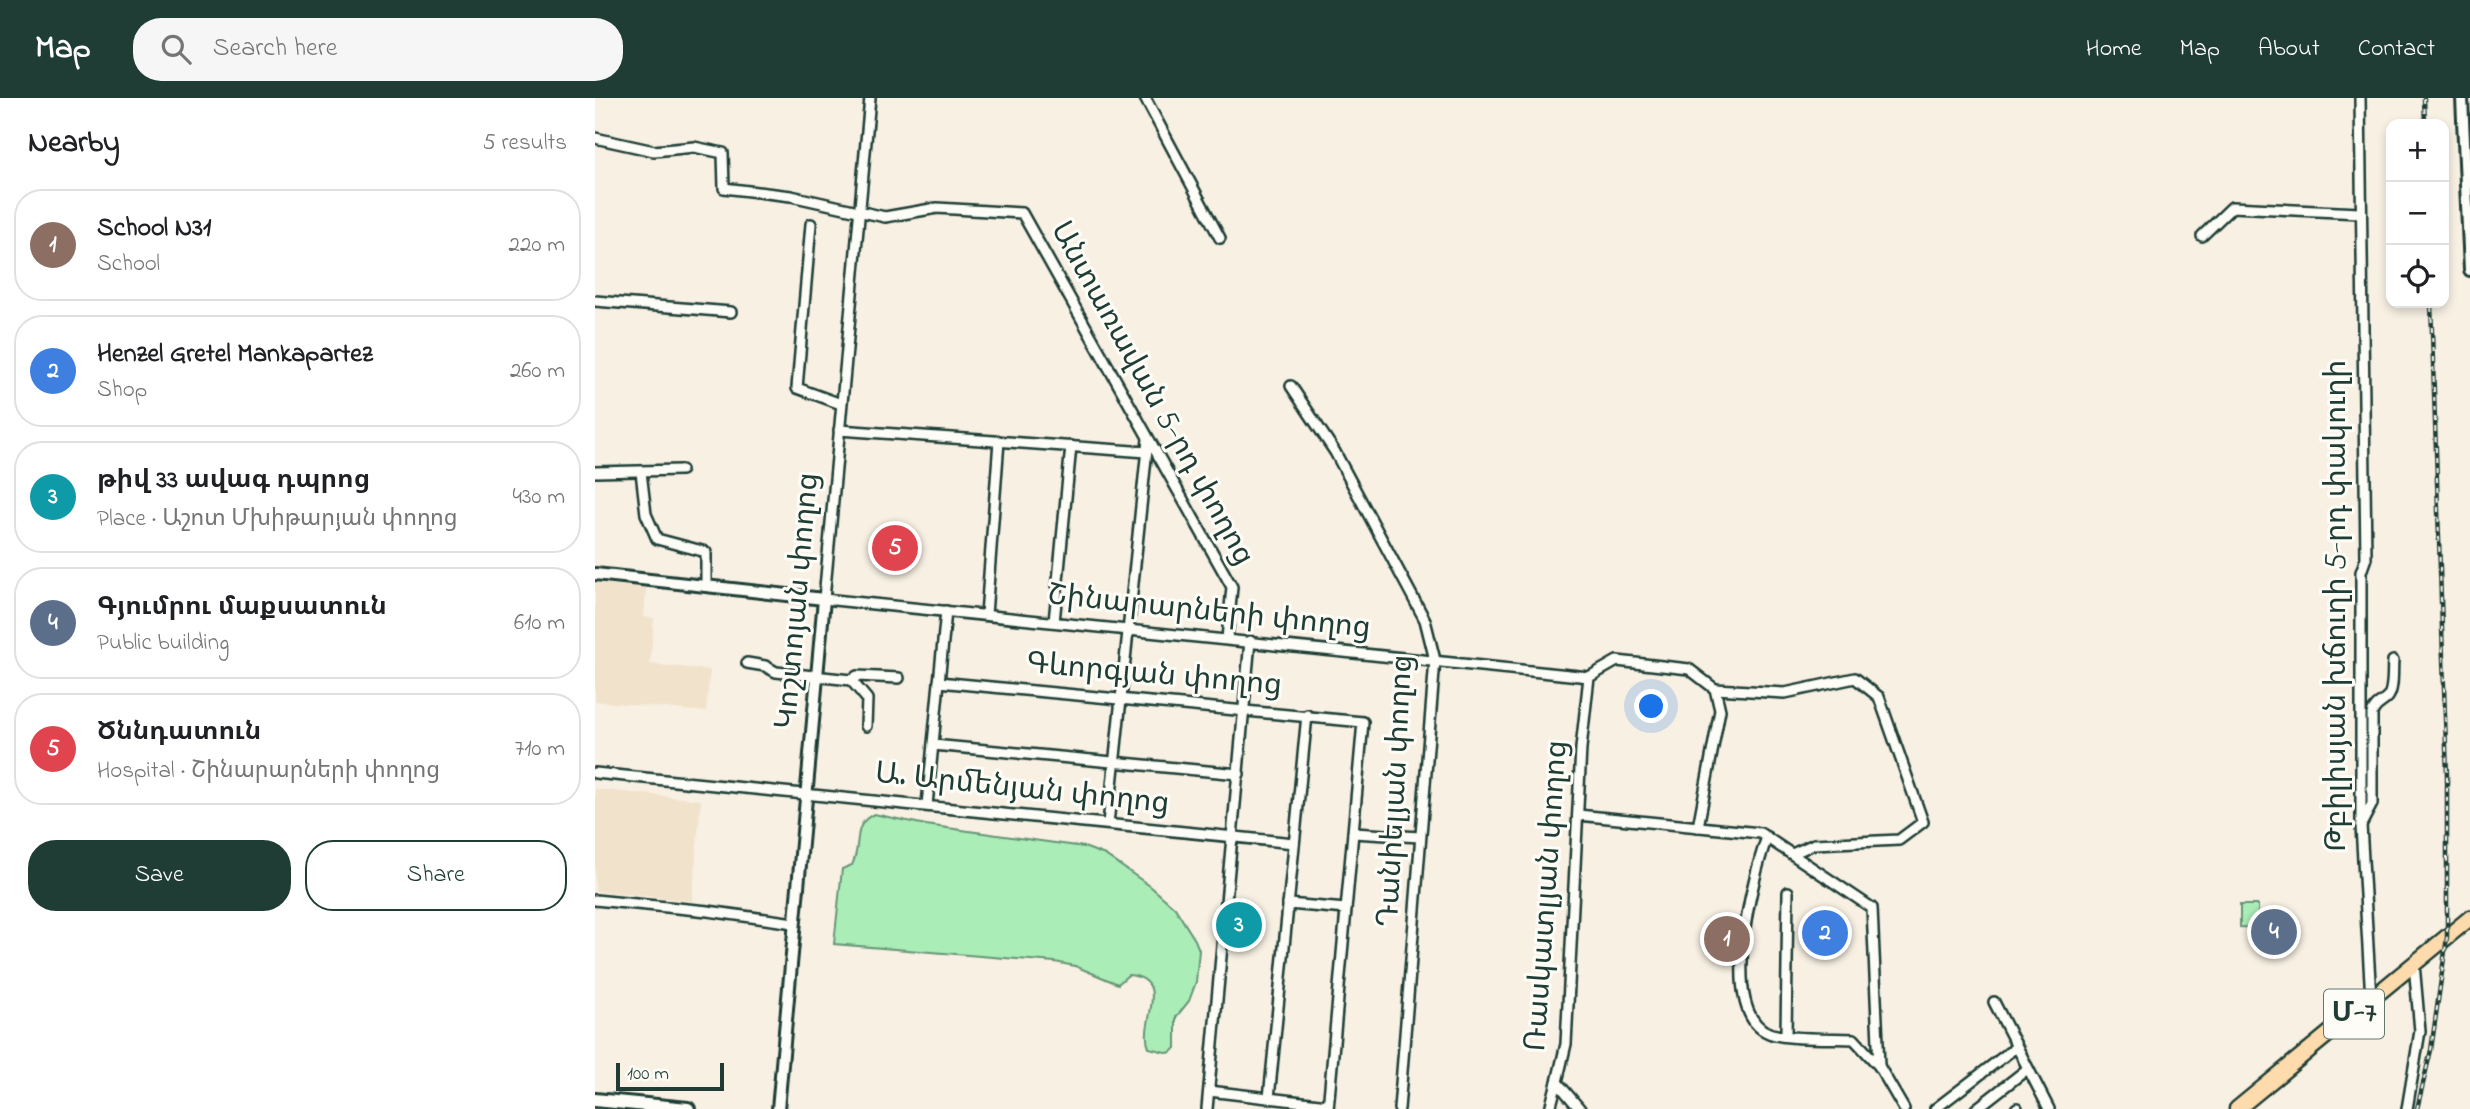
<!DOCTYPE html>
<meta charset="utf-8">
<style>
:root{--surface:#fff;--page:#f6f6f6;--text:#202124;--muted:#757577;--line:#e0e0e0;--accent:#1f3d34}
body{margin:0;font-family:"Indie Flower","Noto Sans Armenian",sans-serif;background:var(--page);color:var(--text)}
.controls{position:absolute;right:21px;top:21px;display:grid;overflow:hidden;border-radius:14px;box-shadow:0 4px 10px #0003}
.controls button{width:63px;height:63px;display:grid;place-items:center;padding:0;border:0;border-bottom:2px solid var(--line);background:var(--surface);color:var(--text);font:35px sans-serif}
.scale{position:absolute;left:21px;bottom:18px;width:108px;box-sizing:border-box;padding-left:7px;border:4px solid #1f3d34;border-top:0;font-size:19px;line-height:24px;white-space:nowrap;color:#1f3d34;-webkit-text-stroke:5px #fdfcf7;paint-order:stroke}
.you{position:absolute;left:1057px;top:609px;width:24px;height:24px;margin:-18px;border:5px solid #fff;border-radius:50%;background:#1a73e8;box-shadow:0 0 0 10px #1a73e833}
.badge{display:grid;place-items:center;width:46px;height:46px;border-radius:50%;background:var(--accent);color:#fff;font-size:23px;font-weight:700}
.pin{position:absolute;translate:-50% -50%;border:4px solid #fff;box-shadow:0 2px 7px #0006}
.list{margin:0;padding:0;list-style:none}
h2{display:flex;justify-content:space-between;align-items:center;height:91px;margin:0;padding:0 28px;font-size:30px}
h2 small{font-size:23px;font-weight:400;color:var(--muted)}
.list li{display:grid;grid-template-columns:46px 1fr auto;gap:21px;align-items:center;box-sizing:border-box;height:112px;margin:0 14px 14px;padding:0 14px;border:2px solid var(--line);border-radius:28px}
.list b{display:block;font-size:26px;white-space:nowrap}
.list p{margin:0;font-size:23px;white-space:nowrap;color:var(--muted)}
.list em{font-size:23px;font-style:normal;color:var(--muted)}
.actions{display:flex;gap:14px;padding:21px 28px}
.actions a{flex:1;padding:16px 0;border:2px solid var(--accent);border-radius:28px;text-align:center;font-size:24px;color:var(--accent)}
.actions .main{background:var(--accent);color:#fff}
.icon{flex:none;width:38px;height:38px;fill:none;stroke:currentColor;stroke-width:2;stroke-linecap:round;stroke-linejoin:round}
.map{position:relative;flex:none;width:1875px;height:1011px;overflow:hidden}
header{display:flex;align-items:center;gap:42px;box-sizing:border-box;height:98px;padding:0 35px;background:var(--accent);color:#fff}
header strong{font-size:33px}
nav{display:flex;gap:38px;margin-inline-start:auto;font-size:24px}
.search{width:490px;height:63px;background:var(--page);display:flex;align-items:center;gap:18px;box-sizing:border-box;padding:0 24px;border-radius:28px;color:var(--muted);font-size:26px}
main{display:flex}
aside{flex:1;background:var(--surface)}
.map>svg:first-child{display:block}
</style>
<header>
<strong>Map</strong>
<div class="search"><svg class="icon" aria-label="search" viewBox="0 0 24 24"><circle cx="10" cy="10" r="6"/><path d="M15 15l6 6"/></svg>Search here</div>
<nav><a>Home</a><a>Map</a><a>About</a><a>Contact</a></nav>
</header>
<main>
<aside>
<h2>Nearby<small>5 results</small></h2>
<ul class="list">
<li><span class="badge" style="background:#8d6e63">1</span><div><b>School N31</b><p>School</p></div><em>220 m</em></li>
<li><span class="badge" style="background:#3f7fe0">2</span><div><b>Henzel Gretel Mankapartez</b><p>Shop</p></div><em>260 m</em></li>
<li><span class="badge" style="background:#0f9aa8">3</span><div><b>թիվ 33 ավագ դպրոց</b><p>Place · Աշոտ Մխիթարյան փողոց</p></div><em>430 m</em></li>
<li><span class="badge" style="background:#5c6f8a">4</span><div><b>Գյումրու մաքսատուն</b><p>Public building</p></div><em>610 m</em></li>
<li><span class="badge" style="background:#e0444e">5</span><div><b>Ծննդատուն</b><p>Hospital · Շինարարների փողոց</p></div><em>710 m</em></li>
</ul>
<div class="actions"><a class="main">Save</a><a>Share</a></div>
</aside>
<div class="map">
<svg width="1875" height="1011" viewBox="0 0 1875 1011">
<rect width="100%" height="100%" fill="#f8f0e3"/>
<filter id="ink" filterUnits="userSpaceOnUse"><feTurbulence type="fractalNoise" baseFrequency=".0143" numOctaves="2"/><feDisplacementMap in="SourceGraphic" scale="14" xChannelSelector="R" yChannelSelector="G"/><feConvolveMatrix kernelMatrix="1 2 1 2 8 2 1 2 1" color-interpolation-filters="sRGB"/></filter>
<g filter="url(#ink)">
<g fill="#f1e2cb">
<polygon points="0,485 51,490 49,519 59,520 55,566 115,572 111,614 0,603"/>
<polygon points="0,691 106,702 97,803 0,793"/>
</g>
<g fill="#abedb7" stroke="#659576" stroke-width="2">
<path d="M279 716 331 727 489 749 510 757 555 788 580 810 600 842 604 852 601 884 594 903 581 919V950L574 955 554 950C543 925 579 881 533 877L523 886 480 868 460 864 239 846 247 771 257 767C267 748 256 726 279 716Z"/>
<polygon points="1645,807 1663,807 1663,830 1645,829"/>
</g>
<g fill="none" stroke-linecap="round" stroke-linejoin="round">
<defs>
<g id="minor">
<polyline points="275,0 229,501 994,579"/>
<polyline points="550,0 625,140"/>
<polyline points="1765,0 1771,460 1766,474 1766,727 1776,901"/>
<polyline points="0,40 59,53 99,49 128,55 129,90 196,98 290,119 342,110 427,115 637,489 632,541"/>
<polyline points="216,126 202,290 246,306"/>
<polyline points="1607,138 1637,109 1765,115"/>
<polyline points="0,203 136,214"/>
<polyline points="696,288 740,354 830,522 840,562 804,1011"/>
<polyline points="244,332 552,354"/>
<polyline points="0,374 86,372"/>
<polyline points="46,374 51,416 62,441 111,454 111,488"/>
<polyline points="391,517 404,343"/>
<polyline points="459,524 476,348"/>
<polyline points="152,565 170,568 181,574 256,582 262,578 304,580"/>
<polyline points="994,579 1022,563 1094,571 1120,591 1125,612 1103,729"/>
<polyline points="256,582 272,601 271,628"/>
<polyline points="344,584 768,624 733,1011"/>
<polyline points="1120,591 1190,595 1260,580 1284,599 1328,724 1304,742 1219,746 1197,756"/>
<polyline points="338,647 644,676"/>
<polyline points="0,675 699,745"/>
<polyline points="332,707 351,513"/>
<polyline points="983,717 1165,735 1277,810 1284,968 1309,1011"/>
<polyline points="513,726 553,341"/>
<path d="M1766 727 1777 706V616C1780 606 1787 606 1793 599 1799 591 1797 572 1798 563"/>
<polyline points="758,735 825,739"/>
<path d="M1172 739C1158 778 1122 915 1174 935 1191 942 1239 940 1259 941L1284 968"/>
<polyline points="0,802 113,813 199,825"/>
<polyline points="693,806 751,811"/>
<polyline points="1399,904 1454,1011"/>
<polyline points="1191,937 1193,794"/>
<polyline points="614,993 733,1007"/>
<polyline points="674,1000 712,617"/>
<polyline points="612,1011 655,543"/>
<polyline points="955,1011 962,984"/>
<polyline points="985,1011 962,984 971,946 986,650 994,579"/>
<polyline points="1340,1011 1421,949"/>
<polyline points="1381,1011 1431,972"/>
<polyline points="1421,1011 1422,1010"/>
<polyline points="1812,1011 1825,933 1819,866"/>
</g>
<g id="tertiary">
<polyline points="1867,0 1875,172"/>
<polyline points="0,476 229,501 183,1011"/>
</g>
<polyline id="secondary" points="0,1002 93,1011"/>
<polyline id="trunk" points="1642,1011 1875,820"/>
</defs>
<use href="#minor" stroke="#1f3d34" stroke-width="14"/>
<use href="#tertiary" stroke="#1f3d34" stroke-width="16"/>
<use href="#secondary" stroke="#1f3d34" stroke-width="18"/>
<use href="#trunk" stroke="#1f3d34" stroke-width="19"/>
<use href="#minor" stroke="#fdfcf7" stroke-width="9"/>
<use href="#tertiary" stroke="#fdfcf7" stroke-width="10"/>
<use href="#secondary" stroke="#fdfcf7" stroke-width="12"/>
<use href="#trunk" stroke="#fedbac" stroke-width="14"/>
<defs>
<g id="rail">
<polyline points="1829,0 1830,26"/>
<polyline points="1822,1011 1836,952 1852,839 1852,678 1836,205"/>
</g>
</defs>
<use href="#rail" stroke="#1f3d34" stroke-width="4.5"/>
<use href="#rail" stroke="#fdfcf7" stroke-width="2" stroke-dasharray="5" stroke-linecap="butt"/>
</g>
</g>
<g text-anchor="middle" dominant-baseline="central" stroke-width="6" stroke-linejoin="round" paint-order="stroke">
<rect fill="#fdfcf7" stroke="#62766e" stroke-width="2" x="1729" y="891.5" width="60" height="49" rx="5"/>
<g font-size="28" font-weight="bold" fill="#1f3d34">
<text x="1759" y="916">Մ-7</text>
</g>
<g font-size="30" fill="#1f3d34" stroke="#fdfcf7">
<text transform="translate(556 296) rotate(61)">Անտառավան 5-րդ փողոց</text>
<text transform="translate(204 503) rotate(-85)">Կոշտոյան փողոց</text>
<text transform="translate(1743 508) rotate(-90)">Թբիլիսյան խճուղի 5-րդ փակուղի</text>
<text transform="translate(614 515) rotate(6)">Շինարարների փողոց</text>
<text transform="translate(559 578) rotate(5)">Գևորգյան փողոց</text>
<text transform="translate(427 692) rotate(6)">Ա. Արմենյան փողոց</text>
<text transform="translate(802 693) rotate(-87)">Դանիելյան փողոց</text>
<text transform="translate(953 798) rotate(-86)">Ռասկատլյան փողոց</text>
</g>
</g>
</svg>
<div class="controls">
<button>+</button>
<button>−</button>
<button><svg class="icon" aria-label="locate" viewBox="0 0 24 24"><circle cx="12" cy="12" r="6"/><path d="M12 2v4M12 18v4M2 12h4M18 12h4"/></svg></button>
</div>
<div class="scale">100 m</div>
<div class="you"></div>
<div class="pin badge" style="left:1132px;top:841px;background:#8d6e63">1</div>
<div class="pin badge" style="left:1230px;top:835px;background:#3f7fe0">2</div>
<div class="pin badge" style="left:644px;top:827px;background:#0f9aa8">3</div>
<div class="pin badge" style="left:1679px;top:834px;background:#5c6f8a">4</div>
<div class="pin badge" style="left:300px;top:450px;background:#e0444e">5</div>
</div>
</main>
